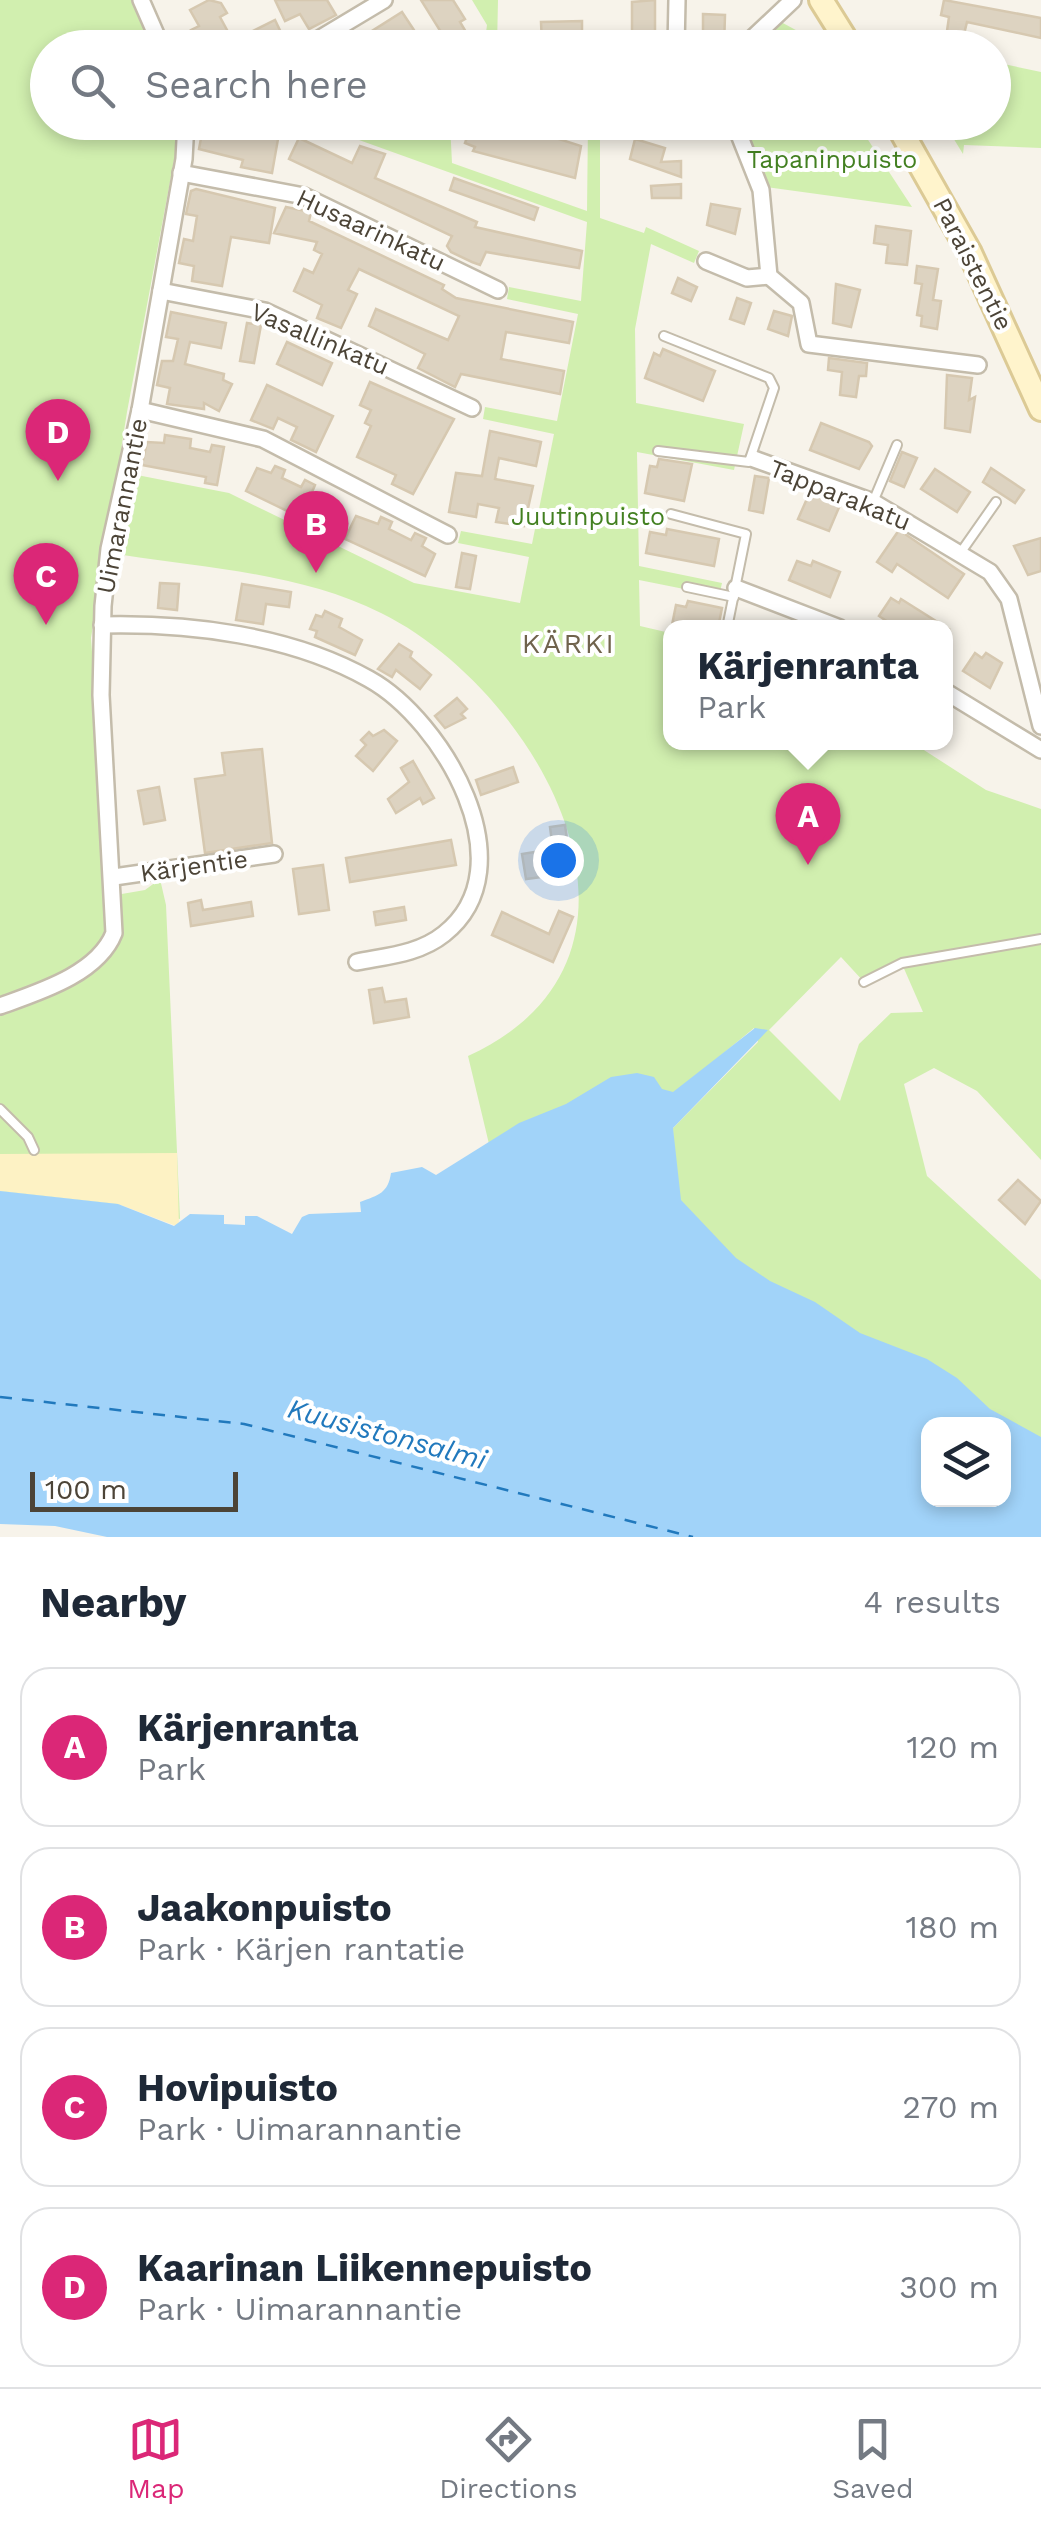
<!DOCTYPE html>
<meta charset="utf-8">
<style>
:root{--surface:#fff;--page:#f6f6f7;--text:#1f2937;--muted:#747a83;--line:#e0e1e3;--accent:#db2777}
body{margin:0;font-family:"Work Sans",sans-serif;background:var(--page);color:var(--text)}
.controls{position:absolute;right:30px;bottom:30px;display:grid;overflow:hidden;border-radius:20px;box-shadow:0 5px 15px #0003}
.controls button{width:90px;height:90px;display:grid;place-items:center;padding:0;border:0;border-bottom:2px solid var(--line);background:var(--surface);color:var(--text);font:50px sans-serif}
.scale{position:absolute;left:30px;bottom:25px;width:208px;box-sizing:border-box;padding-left:10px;border:5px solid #4c4437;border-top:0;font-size:28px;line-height:35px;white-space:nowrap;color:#4c4437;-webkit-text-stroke:8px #fff;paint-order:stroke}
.you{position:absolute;left:558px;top:860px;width:35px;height:35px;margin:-25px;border:8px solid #fff;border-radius:50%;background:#1a73e8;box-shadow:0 0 0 15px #1a73e833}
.badge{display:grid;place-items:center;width:65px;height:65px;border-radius:50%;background:var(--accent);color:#fff;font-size:32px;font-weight:700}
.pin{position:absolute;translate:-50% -82px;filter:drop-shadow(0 2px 5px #0008)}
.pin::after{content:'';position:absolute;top:52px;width:35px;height:30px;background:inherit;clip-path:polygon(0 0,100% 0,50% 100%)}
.popup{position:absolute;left:663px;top:620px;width:290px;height:130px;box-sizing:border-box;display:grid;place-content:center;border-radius:20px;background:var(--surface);filter:drop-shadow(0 2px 8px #0005);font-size:32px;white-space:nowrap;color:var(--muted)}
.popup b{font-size:38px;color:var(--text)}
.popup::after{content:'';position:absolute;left:50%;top:100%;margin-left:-20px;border:20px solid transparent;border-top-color:var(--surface)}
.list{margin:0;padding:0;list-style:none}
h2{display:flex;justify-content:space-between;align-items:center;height:130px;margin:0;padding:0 40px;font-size:42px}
h2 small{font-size:32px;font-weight:400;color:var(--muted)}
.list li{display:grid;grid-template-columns:65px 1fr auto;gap:30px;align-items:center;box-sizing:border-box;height:160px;margin:0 20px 20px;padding:0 20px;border:2px solid var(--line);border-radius:30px}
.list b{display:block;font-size:38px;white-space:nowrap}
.list p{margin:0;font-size:32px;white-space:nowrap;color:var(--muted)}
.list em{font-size:32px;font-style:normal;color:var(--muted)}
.icon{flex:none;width:55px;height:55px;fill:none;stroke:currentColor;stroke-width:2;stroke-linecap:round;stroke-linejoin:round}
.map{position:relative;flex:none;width:1041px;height:1537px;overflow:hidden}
.search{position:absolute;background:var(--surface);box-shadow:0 5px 15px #0003;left:30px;right:30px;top:30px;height:110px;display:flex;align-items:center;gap:25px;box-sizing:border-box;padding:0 35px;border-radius:55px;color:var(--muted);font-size:38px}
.sheet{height:850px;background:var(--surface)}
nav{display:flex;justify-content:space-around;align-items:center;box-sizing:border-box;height:140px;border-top:2px solid var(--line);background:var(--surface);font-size:28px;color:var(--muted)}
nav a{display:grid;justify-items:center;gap:5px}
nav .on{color:var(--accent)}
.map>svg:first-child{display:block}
</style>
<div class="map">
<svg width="1041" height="1537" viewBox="0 0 1041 1537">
<rect width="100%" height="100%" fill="#f7f3ea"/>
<g fill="#d1efaf" fill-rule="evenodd">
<polygon points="0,0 131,0 154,47 48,48 48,122 181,123 127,412 91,638 110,896 145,890 160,879 166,905 180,1219 118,1204 0,1191"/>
<polygon points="472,0 498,0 497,47 484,47 487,25"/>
<polygon points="781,22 805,35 812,47 758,47"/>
<polygon points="994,62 1041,72 1041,148 964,145 963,154 944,123 994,122"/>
<path d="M293 123H353L358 130 370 123H450L452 163 587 211 588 123H600V218L644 233 646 227 699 251 694 263 651 244 635 329 636 403 744 424 734 470 637 452 639 566 722 583 719 596 639 580 640 626 670 633V742L913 743 986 790 1041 809V1160L977 1091 934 1068 904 1084 927 1176 1041 1280V1495L1004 1424H928L678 1327 673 1128 758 1042 754 1028 686 1084 633 1140 480 1151 489 1144 468 1056C688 955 538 690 381 613 303 574 209 568 123 555L137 475 229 493 414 583 520 603 529 557 458 543 461 531 532 544 554 434 483 419 485 407 557 421 578 314 507 299 509 287 581 301 587 222 334 131ZM841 957 864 982 902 964 923 1012 891 1013 859 1044 840 1101 769 1030Z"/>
<polygon points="742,123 857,123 912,207 766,187"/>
</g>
<polygon fill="#fdf2c4" points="177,1153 179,1227 118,1204 0,1191 0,1154"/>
<path fill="#a1d3f9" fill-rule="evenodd" d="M755 1028 768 1030 673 1128 681 1200 736 1258 770 1281 815 1302 860 1333 927 1359 957 1378 990 1409 1041 1437V1537H107L55 1526 0 1524V1191L118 1204 174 1226 190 1214 224 1215V1224L245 1225V1216H257L292 1234 302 1217 309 1214 361 1212 360 1202C379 1195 388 1193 391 1173L422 1167 436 1175 519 1123 566 1104 611 1077 637 1073 654 1077 662 1089 673 1092ZM928 1424H1004V1500H928Z"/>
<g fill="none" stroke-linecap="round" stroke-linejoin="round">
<polyline stroke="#2179bd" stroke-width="2.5" stroke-dasharray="12 10" stroke-linecap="butt" points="0,1397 244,1424 693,1537"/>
</g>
<g fill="#ddd3c1" stroke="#d6c8b0" stroke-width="2.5">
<polygon points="209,0 221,3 227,13 220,17 233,41 275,20 286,43 276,48 201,48 191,30 199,26 190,10"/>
<polygon points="275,0 327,0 336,15 309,29 300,14 285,21"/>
<polygon points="421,0 453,0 465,19 460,22 469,37 462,41 466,48 440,48 433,37 441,32"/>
<polygon points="655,0 655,48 632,48 632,2"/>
<polygon points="944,0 1041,18 1041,38 967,22 964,34 947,31 949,17 941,15"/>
<polygon points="402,12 416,33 392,48 383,48 372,31"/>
<polygon points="703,14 725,15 724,48 703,48"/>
<polygon points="582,21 582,45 542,45 541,22"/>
<polygon points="204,122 281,122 272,173 241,167 243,160 199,149"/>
<polygon points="478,122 506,122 581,146 575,178 473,151 475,147 465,143 471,126 476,128"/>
<polygon points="299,138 352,163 360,146 385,154 375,178 477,222 475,227 582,251 579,268 486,252 480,265 472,262 451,252 447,246 452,236 289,159"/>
<polygon points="635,139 665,148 661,162 681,161 681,177 630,159"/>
<polygon points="454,178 538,208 534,220 450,190"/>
<polygon points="681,184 681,198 652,198 651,186"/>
<polygon points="196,189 275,208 269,243 231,237 222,286 192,281 194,266 179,263 184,239 193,241 197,216 186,214 191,191"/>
<polygon points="711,204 740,209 735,234 707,225"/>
<polygon points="286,207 311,212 309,221 444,285 442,289 456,298 573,322 569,343 506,332 501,359 564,371 560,394 461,374 455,387 418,368 425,354 369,326 376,309 448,340 459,316 359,269 348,290 357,294 341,328 317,318 322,305 294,291 304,269 313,273 322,254 314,250 317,242 274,233"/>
<polygon points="876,226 911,231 907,265 886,263 888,245 874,243"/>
<polygon points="917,266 938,269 933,300 941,301 937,329 921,326 922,316 917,315 922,284 915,283"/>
<polygon points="678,278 697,287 691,301 672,293"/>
<polygon points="836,284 860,290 851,327 833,323"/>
<polygon points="737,298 751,303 744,324 730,319"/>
<polygon points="774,311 792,316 788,336 768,329"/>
<polygon points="171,312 226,323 221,348 190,342 185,364 224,374 223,380 232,384 219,411 204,403 204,409 167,404 170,388 157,385 162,361 173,361 178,339 166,337"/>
<polygon points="247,323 261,325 254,363 240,361"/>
<polygon points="287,342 332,363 322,385 277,364"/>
<polygon points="663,349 715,371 703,401 645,378 654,353 660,356"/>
<polygon points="829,358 867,363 866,376 859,376 856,397 840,395 842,372 828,370"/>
<polygon points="947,375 972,378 969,400 975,397 970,432 945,428"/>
<polygon points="370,382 454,419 413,494 392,484 396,475 357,457 371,426 365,423 371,410 360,405"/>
<polygon points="267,385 333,416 316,452 291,440 297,427 278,418 273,429 251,420"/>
<polygon points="821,423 869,442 872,446 859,469 810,450"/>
<polygon points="490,431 541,442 536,466 499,458 495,479 533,486 524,526 496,522 499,508 478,504 476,517 449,512 456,473 482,476"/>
<polygon points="165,435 191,439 190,448 210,452 212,445 224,447 217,485 205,483 206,477 142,465 147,442 164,443"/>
<polygon points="902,452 917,458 904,487 890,481"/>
<polygon points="659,459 692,464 684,501 645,493 650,466 657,467"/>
<polygon points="275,466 285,470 282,478 301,487 305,480 315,485 312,492 325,501 314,524 246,491 257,468 271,473"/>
<polygon points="991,468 1024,490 1015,503 983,482"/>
<polygon points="935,469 970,492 957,512 921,489"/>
<polygon points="755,476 769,478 763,513 749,510"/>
<polygon points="810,492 840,505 829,531 798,519"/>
<polygon points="356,516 378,524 381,517 392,522 389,529 411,540 415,533 426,538 422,546 435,554 425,576 345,539"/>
<polygon points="667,529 719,539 714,566 646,553 650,532 666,535"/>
<polygon points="899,530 964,574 948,598 897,564 892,572 877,562"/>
<polygon points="1041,538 1041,571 1028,575 1014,546"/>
<polygon points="462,553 476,556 470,589 456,587"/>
<polygon points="797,561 811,566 813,561 840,572 830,597 789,580"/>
<polygon points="160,583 179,584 177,610 158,608"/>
<polygon points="242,584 291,592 289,607 266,604 263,624 236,620"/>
<polygon points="891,598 899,603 901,599 947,628 897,628 879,616"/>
<polygon points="688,601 722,608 718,628 672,625 676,605 686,607"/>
<polygon points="325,611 342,619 339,627 362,640 355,655 315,637 317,631 310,629 316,615 322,617"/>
<polygon points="399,644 412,652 410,657 431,675 420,689 396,670 392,677 378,669"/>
<polygon points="975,653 982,658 986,653 1002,663 990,688 963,671"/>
<polygon points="457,698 467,709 461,714 465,718 445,728 435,716"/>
<polygon points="384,730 397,741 373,771 356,756 366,745 361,740 369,732 373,736"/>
<polygon points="262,749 272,843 205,853 195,779 225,775 222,753"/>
<polygon points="413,761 434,798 423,804 420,798 396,813 388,799 409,782 401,768"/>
<polygon points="513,767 518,782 481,795 476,780"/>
<polygon points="159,787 165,820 144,824 138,791"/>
<polygon points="565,825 572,873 526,879 522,854 553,849 550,827"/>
<polygon points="451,840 456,865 350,882 346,858"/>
<polygon points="323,865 329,910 299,914 293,869"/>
<polygon points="201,900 203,910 251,902 253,916 191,926 188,903"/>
<polygon points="404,907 406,920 376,925 374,912"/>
<polygon points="559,911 573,917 553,962 492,935 502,912 549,934"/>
<polygon points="382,988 385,1002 406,999 409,1017 374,1023 369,990"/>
<polygon points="1018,1180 1041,1201 1025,1224 999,1200"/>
</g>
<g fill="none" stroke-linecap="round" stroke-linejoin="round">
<defs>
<g id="service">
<polyline points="658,451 749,462 774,388 769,378 664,336"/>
<polyline points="873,502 897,445"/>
<polyline points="671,514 746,534 727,628"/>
<polyline points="961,552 996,502"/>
<polyline points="687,587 734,597"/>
<polyline points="864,982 902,963 1041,939"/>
<polyline points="0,1109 28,1137 34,1150"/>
</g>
<g id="minor">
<polyline points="141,0 162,48"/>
<polyline points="304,48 384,0"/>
<polyline points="676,48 677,0"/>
<polyline points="742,48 793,0"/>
<polyline points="734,122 761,190 769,276 801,303 809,344 978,365"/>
<polyline points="181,173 304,196 498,290"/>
<polyline points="706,261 747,278 769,276"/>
<polyline points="161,291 265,311 472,408"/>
<polyline points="140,410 263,439 448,535"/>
<polyline points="754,459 873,502 990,572 1009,599 1041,726"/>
<polyline points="736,588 840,628"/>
<path d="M102 625C190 623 291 635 369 679 443 720 529 867 444 934 419 954 387 956 357 962"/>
<polyline points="946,692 1041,750"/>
<polyline points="114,877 274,854"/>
<path d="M0 1006C39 992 98 974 114 933L101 695 103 606 109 549 140 410 184 159 186 122"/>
</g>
<g id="secondary">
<polyline points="821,0 851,48"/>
<polyline points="896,122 970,253 1041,409"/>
</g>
</defs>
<use href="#service" stroke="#c4bcab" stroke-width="12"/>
<use href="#minor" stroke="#c4bcab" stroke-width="20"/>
<use href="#secondary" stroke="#dcca95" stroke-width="28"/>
<use href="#service" stroke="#fff" stroke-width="8"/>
<use href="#minor" stroke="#fff" stroke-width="15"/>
<use href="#secondary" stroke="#fff4cc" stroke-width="22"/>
</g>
<g text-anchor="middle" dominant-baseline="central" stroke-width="8" stroke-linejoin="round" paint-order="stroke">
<g font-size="25" fill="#438021" stroke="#fff">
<text x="832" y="159">Tapaninpuisto</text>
<text x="588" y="516">Juutinpuisto</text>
</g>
<g font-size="25" fill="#4c4437" stroke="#fff">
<text transform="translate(371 230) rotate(25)">Husaarinkatu</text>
<text transform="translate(973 264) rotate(63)">Paraistentie</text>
<text transform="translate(320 339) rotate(23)">Vasallinkatu</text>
<text transform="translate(840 495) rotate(22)">Tapparakatu</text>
<text transform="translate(122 506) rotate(-79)">Uimarannantie</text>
<text transform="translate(194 866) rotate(-8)">Kärjentie</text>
</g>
<g font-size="28" letter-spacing="2.5" fill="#70634d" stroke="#fff">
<text x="569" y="643">KÄRKI</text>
</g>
<g font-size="28" font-style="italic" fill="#2179bd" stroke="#fff">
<text transform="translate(387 1434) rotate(15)">Kuusistonsalmi</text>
</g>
</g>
</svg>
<div class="controls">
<button><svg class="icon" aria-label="layers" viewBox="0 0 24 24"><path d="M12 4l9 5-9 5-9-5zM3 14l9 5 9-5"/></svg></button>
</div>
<div class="scale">100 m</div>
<div class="you"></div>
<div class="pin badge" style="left:808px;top:865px">A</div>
<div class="popup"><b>Kärjenranta</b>Park</div>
<div class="pin badge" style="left:316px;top:573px">B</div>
<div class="pin badge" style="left:46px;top:625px">C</div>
<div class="pin badge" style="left:58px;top:481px">D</div>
<div class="search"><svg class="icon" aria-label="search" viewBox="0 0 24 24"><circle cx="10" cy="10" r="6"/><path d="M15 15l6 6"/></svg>Search here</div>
</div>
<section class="sheet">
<h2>Nearby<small>4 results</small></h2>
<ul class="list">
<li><span class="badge">A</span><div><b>Kärjenranta</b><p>Park</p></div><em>120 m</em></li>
<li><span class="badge">B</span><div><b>Jaakonpuisto</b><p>Park · Kärjen rantatie</p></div><em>180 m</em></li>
<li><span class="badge">C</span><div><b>Hovipuisto</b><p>Park · Uimarannantie</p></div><em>270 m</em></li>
<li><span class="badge">D</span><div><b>Kaarinan Liikennepuisto</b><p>Park · Uimarannantie</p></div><em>300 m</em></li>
</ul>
</section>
<nav>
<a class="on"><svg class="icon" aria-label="map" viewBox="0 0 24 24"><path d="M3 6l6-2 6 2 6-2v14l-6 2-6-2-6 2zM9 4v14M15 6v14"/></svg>Map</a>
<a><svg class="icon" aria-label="directions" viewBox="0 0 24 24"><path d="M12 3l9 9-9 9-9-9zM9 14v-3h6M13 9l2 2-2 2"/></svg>Directions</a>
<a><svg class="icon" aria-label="saved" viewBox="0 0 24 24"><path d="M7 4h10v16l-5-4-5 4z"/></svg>Saved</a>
</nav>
